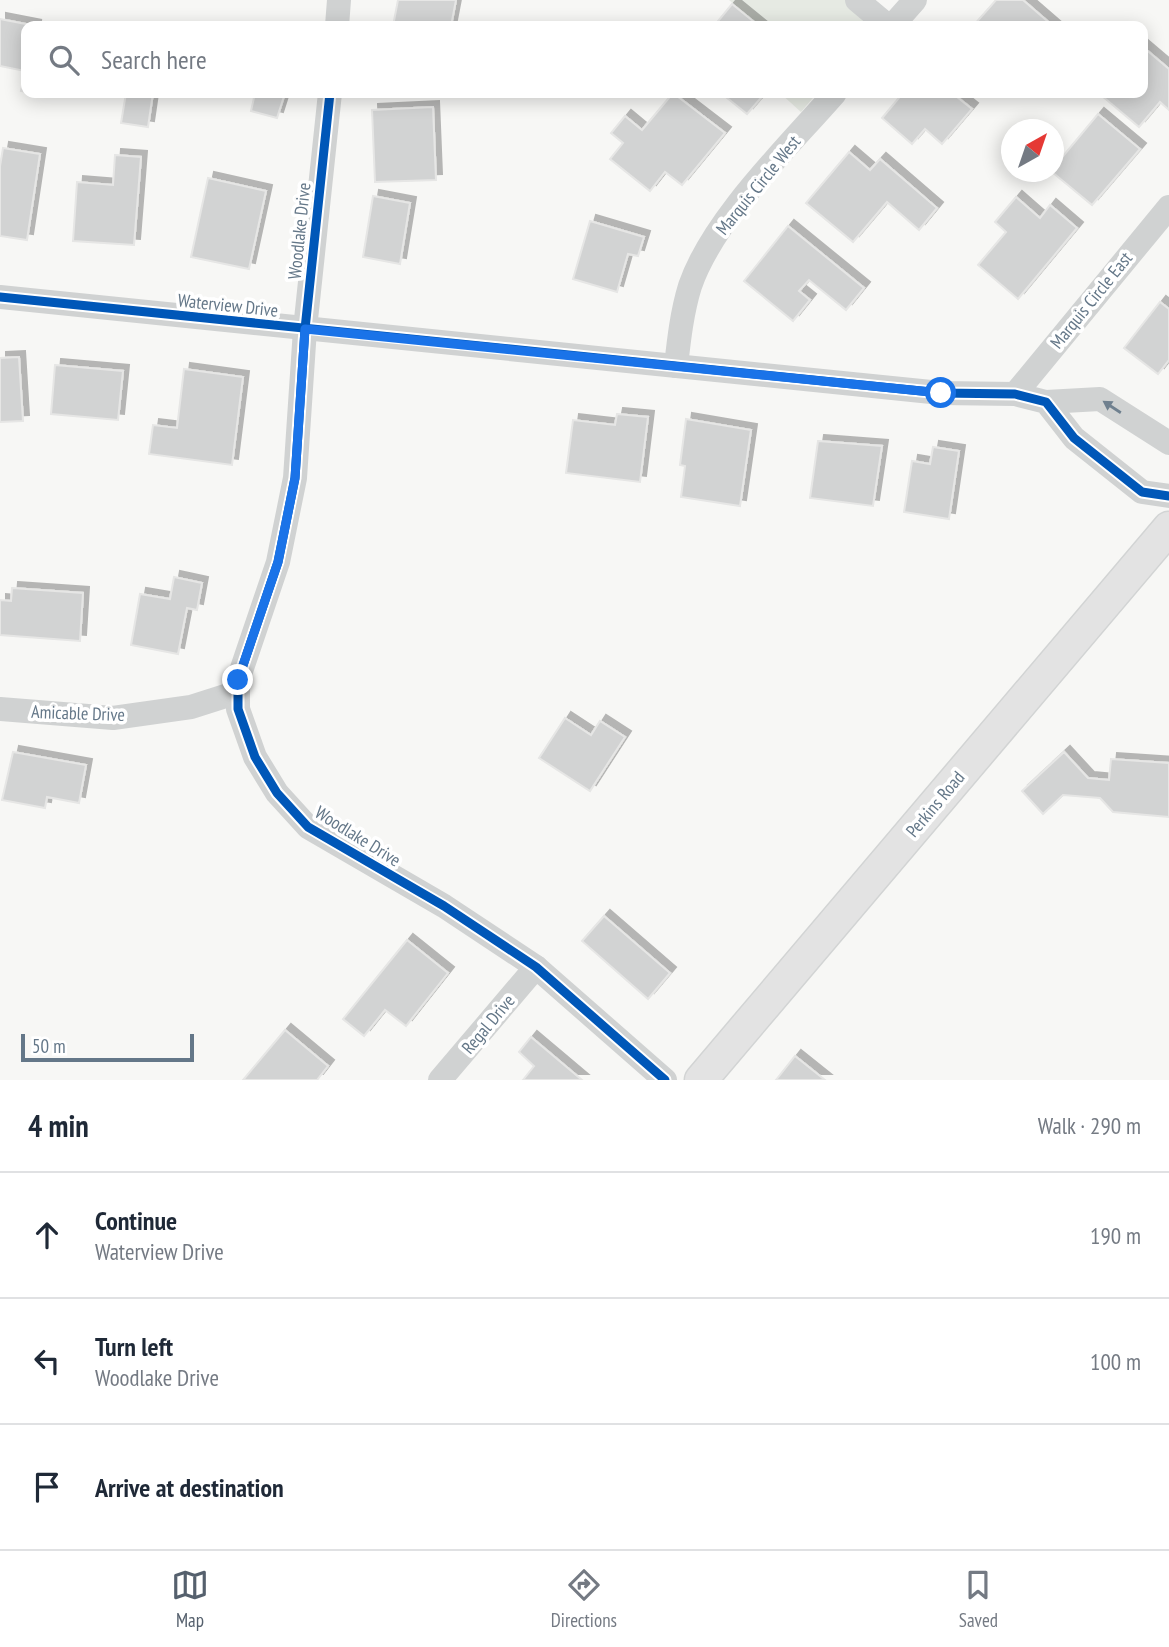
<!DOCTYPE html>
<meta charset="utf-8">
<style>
:root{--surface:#fff;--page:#f2f2f3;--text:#1f2937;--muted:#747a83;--line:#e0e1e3;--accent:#55606d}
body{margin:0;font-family:"PT Sans Narrow",sans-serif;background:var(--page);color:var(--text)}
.compass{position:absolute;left:1001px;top:119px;width:63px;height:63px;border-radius:50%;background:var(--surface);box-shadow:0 4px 18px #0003;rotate:40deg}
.scale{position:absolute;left:21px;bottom:18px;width:173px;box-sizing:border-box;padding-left:7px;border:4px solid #647788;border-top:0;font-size:19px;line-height:24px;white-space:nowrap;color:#647788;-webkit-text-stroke:5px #fff;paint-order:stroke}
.stop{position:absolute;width:21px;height:21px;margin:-16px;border:5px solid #1a73e8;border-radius:50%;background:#fff}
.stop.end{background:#1a73e8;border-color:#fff;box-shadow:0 2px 7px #0008}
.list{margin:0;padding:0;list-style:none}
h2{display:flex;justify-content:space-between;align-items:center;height:91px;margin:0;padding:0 28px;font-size:30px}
h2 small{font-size:23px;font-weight:400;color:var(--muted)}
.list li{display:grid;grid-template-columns:46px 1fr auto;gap:21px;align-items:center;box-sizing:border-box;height:126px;padding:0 28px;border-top:2px solid var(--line)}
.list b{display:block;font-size:26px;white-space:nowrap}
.list p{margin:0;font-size:23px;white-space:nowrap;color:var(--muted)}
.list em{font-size:23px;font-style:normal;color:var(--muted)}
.icon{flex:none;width:38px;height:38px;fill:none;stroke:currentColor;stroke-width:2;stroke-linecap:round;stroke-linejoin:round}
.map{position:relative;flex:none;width:1169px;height:1080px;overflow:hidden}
.search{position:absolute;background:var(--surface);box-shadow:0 4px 18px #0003;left:21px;right:21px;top:21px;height:77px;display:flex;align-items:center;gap:18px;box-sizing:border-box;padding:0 24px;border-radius:14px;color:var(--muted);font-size:26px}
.sheet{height:469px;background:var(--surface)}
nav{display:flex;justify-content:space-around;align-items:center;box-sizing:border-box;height:98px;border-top:2px solid var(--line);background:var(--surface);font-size:19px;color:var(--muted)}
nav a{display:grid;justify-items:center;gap:4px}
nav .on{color:var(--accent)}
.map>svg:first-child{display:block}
</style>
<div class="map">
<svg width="1169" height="1080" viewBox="0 0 1169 1080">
<defs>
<filter id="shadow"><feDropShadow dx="6" dy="-6" stdDeviation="0" flood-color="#0004"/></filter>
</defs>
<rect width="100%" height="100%" fill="#f7f7f5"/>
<g fill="#e6eae3">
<polygon points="729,0 849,0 871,26 760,26"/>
<polygon points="780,93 817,93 801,112"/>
</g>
<g fill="#d2d3d3" stroke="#e6e6e5" stroke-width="2" filter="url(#shadow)">
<polygon points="398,0 456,0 451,26 393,26"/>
<polygon points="996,0 1023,0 1053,26 973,26"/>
<polygon points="732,4 759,26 714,26"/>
<polygon points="0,19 36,26 26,26 26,92 21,91 25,71 0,66"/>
<polygon points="1143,47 1169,69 1169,110 1160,102 1139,127 1102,96 1105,93 1143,93"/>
<polygon points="126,93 153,93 148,127 121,123"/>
<polygon points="253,93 285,93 277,118 251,111 255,93"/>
<polygon points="673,93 725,133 682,185 665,172 650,191 610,159 623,143 611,133 625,116 642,130"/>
<polygon points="721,93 765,93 747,114"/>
<polygon points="903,93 952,93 972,109 942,144 925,129 912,144 882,118"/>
<polygon points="433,107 436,180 375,182 372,110"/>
<polygon points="1098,114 1140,149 1092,205 1052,172 1054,167"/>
<polygon points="3,148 40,154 27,240 0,236 0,166"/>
<polygon points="849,152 870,170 880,159 937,208 919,230 887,202 853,242 806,203"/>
<polygon points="115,155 141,157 134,245 73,241 77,182 113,185"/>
<polygon points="208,178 266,191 249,269 191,257"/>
<polygon points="373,196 410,203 400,264 363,257"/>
<polygon points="1016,197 1040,218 1050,205 1077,228 1018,299 978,265 1006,232 995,222"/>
<polygon points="590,221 644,237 638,256 628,254 617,292 573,279"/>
<polygon points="788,226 864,288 846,310 809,280 799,291 810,300 793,321 744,281"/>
<polygon points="1160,302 1169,309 1169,360 1158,374 1124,348"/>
<polygon points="19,357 23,421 0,422 0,358"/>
<polygon points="55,365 123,371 118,420 51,414"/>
<polygon points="184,369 243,377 232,465 149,454 153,425 177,428"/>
<polygon points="617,414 648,417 640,482 566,473 573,420 615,425"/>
<polygon points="686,419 751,430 740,506 681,497 685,466 680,465"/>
<polygon points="818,441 882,446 873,506 810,498"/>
<polygon points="933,447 959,451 949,519 904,512 912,461 930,464"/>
<polygon points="174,577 202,583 197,610 187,608 178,654 131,645 140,594 170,599"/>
<polygon points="12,588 83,593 80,641 0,635 0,600 11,601"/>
<polygon points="565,718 591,735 600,721 625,737 590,791 539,758"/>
<polygon points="13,752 86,765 79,803 47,797 45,808 2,800"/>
<polygon points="1064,752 1088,778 1109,780 1111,759 1169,763 1169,817 1113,812 1100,798 1063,795 1043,814 1022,791"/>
<polygon points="604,916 670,973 648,999 582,941"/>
<polygon points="407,940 448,973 406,1026 385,1010 364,1036 343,1019"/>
<polygon points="285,1030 328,1066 317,1080 243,1080"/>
<polygon points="531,1037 582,1080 523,1080 534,1066 519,1052"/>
<polygon points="795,1056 825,1080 776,1080"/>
</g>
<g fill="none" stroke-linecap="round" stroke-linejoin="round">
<defs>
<polyline id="major" points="701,1080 1169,528"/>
</defs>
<use href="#major" stroke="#d2d4d4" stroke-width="35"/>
<g stroke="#d0d2d2" stroke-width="24">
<polyline points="857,0 888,26"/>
<polyline points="337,26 339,0"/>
<polyline points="892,26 915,0"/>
<polyline points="330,93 305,329 295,478 278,562 238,680 238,709 255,757 277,793 308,827 444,906 536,967 665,1080"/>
<polyline points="0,297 941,393 1015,394 1046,402 1074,438 1142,492 1169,496"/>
<path d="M676 366C679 339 682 312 690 286 713 219 788 147 835 93"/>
<polyline points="1015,394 1169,207"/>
<polyline points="1046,402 1100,399 1169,443"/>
<polyline points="0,709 113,718 191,707 238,692"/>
<polyline points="440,1080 536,967"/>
</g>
<use href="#major" stroke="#e3e3e3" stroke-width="32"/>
<defs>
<g id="cycleway">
<polyline points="330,93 305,329 295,478 278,562 238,680 238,709 255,757 277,793 308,827 444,906 536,967 665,1080"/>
<polyline points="0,297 941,393 1015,394 1046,402 1074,438 1142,492 1169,496"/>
</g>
</defs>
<use href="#cycleway" stroke="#fff" stroke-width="13"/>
<use href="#cycleway" stroke="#0057b8" stroke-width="9"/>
</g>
<defs><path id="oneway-solid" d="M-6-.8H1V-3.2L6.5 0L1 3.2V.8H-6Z" transform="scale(1.75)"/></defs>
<use fill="#6f808f" href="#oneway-solid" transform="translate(1112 407) rotate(-147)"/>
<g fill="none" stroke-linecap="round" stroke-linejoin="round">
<polyline stroke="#1a73e8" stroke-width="9" points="238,680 278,562 295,478 305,329 941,393"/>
</g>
<g text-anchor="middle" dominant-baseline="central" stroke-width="7" stroke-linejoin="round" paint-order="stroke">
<g font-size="18" fill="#647788" stroke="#fff">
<text transform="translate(758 185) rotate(-51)">Marquis Circle West</text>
<text transform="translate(299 231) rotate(-84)">Woodlake Drive</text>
<text transform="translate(1091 300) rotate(-51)">Marquis Circle East</text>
<text transform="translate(228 305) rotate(6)">Waterview Drive</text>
<text transform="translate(78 713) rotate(2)">Amicable Drive</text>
<text transform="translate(935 804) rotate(-50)">Perkins Road</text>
<text transform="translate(358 836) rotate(32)">Woodlake Drive</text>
<text transform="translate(488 1024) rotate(-50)">Regal Drive</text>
</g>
</g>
</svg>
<svg class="compass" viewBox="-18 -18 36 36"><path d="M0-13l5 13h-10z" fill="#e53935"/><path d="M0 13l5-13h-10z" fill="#747a83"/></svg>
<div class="scale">50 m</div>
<div class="stop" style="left:941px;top:393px"></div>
<div class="stop end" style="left:238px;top:680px"></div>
<div class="search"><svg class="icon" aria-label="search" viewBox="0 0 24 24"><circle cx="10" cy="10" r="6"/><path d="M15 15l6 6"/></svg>Search here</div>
</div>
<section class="sheet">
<h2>4 min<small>Walk · 290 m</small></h2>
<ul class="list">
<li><svg class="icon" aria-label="ahead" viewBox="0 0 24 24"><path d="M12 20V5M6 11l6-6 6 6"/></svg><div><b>Continue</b><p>Waterview Drive</p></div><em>190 m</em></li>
<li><svg class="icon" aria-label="left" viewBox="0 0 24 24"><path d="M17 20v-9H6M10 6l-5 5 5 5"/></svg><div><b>Turn left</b><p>Woodlake Drive</p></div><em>100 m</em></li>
<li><svg class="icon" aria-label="arrive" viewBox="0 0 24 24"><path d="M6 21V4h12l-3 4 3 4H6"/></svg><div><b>Arrive at destination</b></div></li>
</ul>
</section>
<nav>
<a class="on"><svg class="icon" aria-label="map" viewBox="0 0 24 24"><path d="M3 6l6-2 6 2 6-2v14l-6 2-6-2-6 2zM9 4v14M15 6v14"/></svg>Map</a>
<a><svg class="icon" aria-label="directions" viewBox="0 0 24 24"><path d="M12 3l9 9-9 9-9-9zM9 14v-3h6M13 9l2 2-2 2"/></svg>Directions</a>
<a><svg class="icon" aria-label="saved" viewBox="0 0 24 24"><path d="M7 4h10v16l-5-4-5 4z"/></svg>Saved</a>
</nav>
